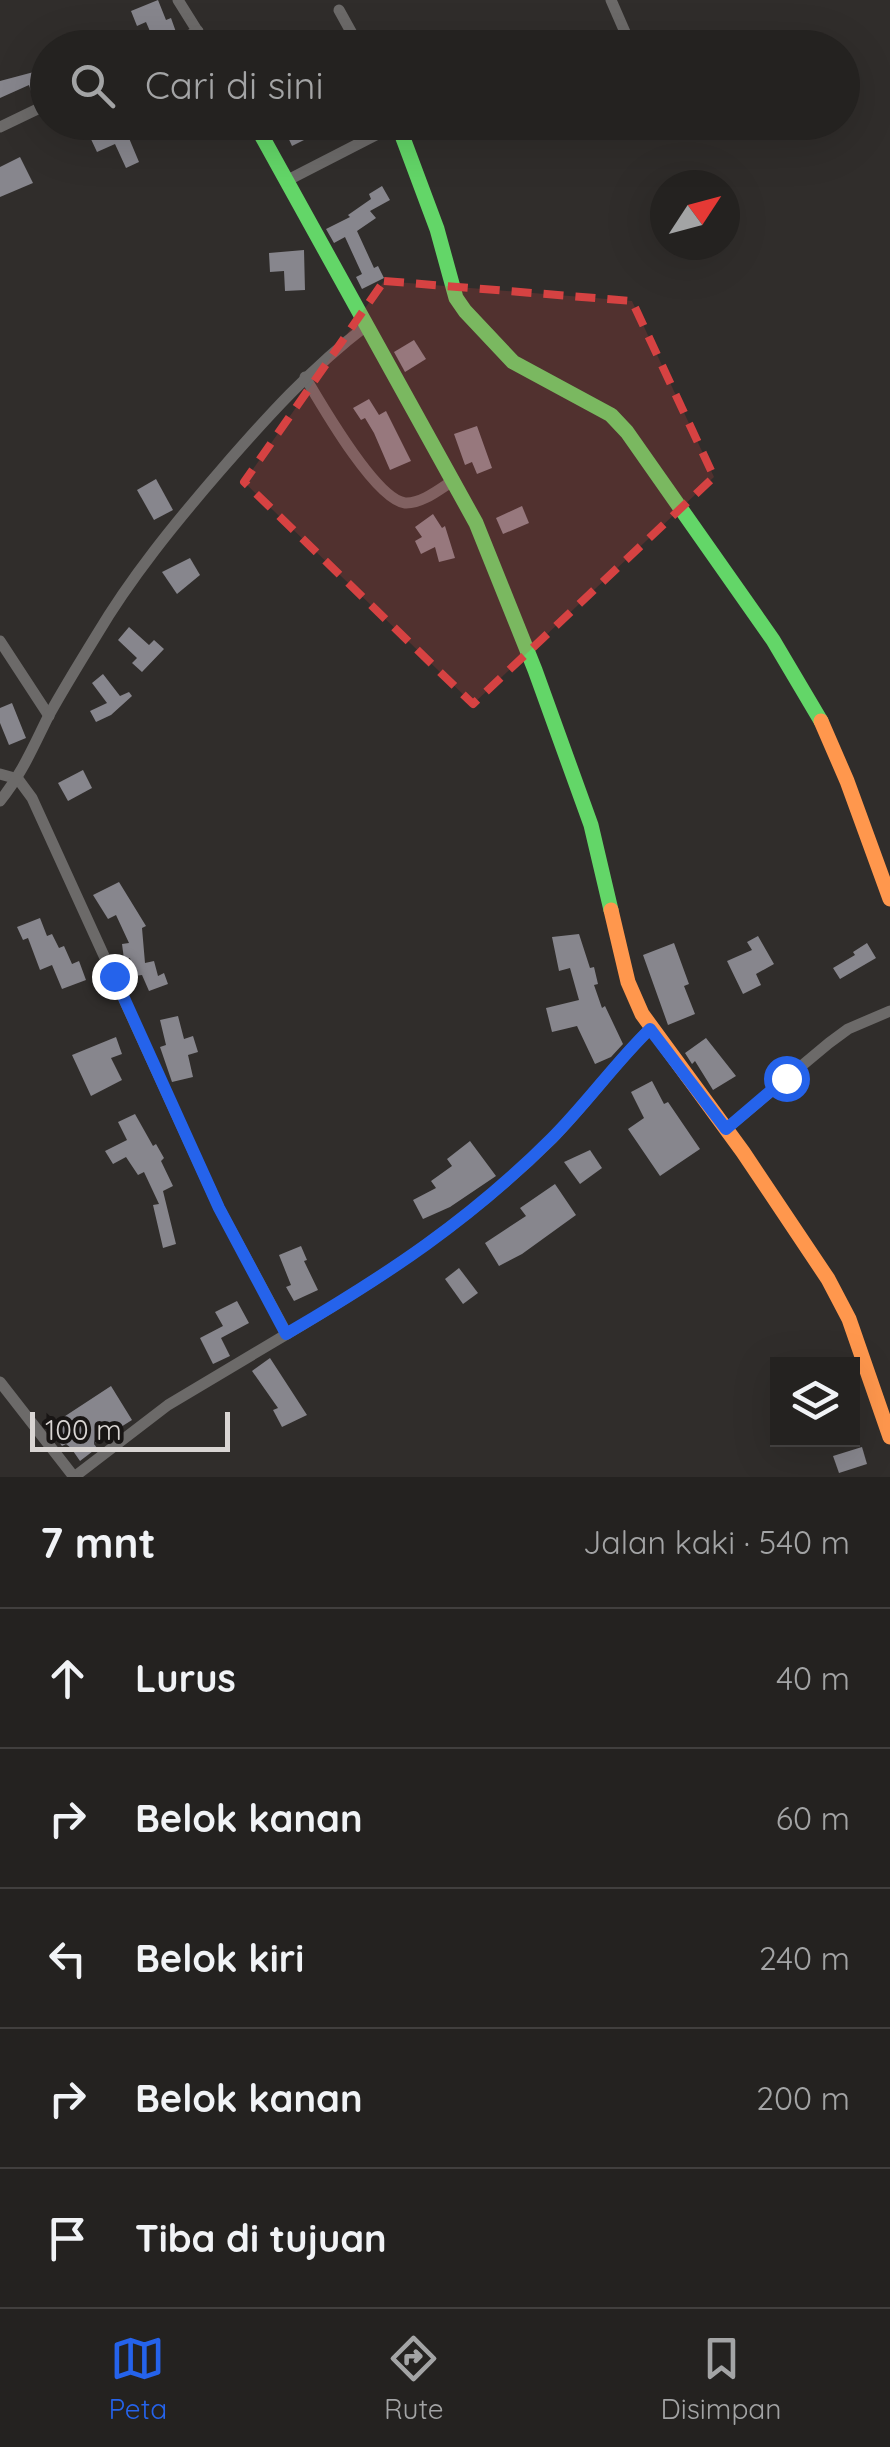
<!DOCTYPE html>
<html lang="id">
<meta charset="utf-8">
<style>
:root{--surface:#242220;--page:#302f2d;--text:#f1f3f6;--muted:#a3a4a5;--line:#413f3e;--accent:#2563eb}
body{margin:0;font-family:Quicksand,sans-serif;background:var(--page);color:var(--text)}
.controls{position:absolute;right:30px;bottom:30px;display:grid;overflow:hidden;border-radius:0px;box-shadow:0 10px 40px #0002}
.controls button{width:90px;height:90px;display:grid;place-items:center;padding:0;border:0;border-bottom:2px solid var(--line);background:var(--surface);color:var(--text);font:50px sans-serif}
.compass{position:absolute;left:650px;top:170px;width:90px;height:90px;border-radius:50%;background:var(--surface);box-shadow:0 10px 40px #0002;rotate:54deg}
.scale{position:absolute;left:30px;bottom:25px;width:200px;box-sizing:border-box;padding-left:10px;border:5px solid #d9d5d3;border-top:0;font-size:28px;line-height:35px;white-space:nowrap;color:#d9d5d3;-webkit-text-stroke:8px #181514;paint-order:stroke}
.stop{position:absolute;width:30px;height:30px;margin:-22px;border:8px solid #2563eb;border-radius:50%;background:#fff}
.stop.end{background:#2563eb;border-color:#fff;box-shadow:0 2px 10px #0008}
.list{margin:0;padding:0;list-style:none}
h2{display:flex;justify-content:space-between;align-items:center;height:130px;margin:0;padding:0 40px;font-size:42px}
h2 small{font-size:32px;font-weight:400;color:var(--muted)}
.list li{display:grid;grid-template-columns:65px 1fr auto;gap:30px;align-items:center;box-sizing:border-box;height:140px;padding:0 40px;border-top:2px solid var(--line)}
.list b{display:block;font-size:38px;white-space:nowrap}
.list em{font-size:32px;font-style:normal;color:var(--muted)}
.icon{flex:none;width:55px;height:55px;fill:none;stroke:currentColor;stroke-width:2;stroke-linecap:round;stroke-linejoin:round}
.map{position:relative;flex:none;width:890px;height:1477px;overflow:hidden}
.search{position:absolute;background:var(--surface);box-shadow:0 10px 40px #0002;left:30px;right:30px;top:30px;height:110px;display:flex;align-items:center;gap:25px;box-sizing:border-box;padding:0 35px;border-radius:55px;color:var(--muted);font-size:38px}
.sheet{height:830px;background:var(--surface)}
nav{display:flex;justify-content:space-around;align-items:center;box-sizing:border-box;height:140px;border-top:2px solid var(--line);background:var(--surface);font-size:28px;color:var(--muted)}
nav a{display:grid;justify-items:center;gap:5px}
nav .on{color:var(--accent)}
.map>svg:first-child{display:block}
</style>
<div class="map">
<svg width="890" height="1477" viewBox="0 0 890 1477">
<rect width="100%" height="100%" fill="#302d2b"/>
<g fill="#87868d">
<polygon points="158,0 166,20 171,18 176,32 155,43 146,22 137,26 131,11"/>
<polygon points="45,69 48,95 34,100 29,85 0,98 0,81"/>
<polygon points="83,122 144,122 126,131 139,162 126,168 115,144 97,152"/>
<polygon points="281,122 310,122 316,134 292,146"/>
<polygon points="20,157 33,183 0,197 0,167"/>
<polygon points="382,186 390,200 370,211 376,218 357,231 374,268 378,266 384,278 362,289 356,277 362,274 345,237 334,243 326,229 350,217 348,215 371,199 369,194"/>
<polygon points="304,250 305,290 285,291 284,271 270,272 269,253"/>
<polygon points="414,340 426,359 405,372 394,352"/>
<polygon points="369,399 379,415 386,411 411,461 390,470 374,433 365,418 361,420 353,408"/>
<polygon points="477,426 492,468 477,474 472,462 465,465 454,434"/>
<polygon points="156,479 173,510 154,520 137,490"/>
<polygon points="522,506 529,523 503,534 496,518"/>
<polygon points="433,514 442,528 445,526 455,558 439,562 435,547 421,554 415,541 422,537 415,527"/>
<polygon points="190,558 200,575 177,594 162,572"/>
<polygon points="129,627 149,645 154,640 164,649 142,672 132,663 137,658 118,640"/>
<polygon points="103,674 120,696 129,692 132,696 111,715 96,722 90,711 107,703 92,683"/>
<polygon points="12,703 26,738 9,745 0,723 0,708"/>
<polygon points="83,770 92,788 68,801 58,783"/>
<polygon points="119,882 146,926 142,928 145,963 154,961 158,976 164,973 168,984 149,991 142,975 134,976 130,958 124,959 122,944 129,943 116,915 108,919 93,895"/>
<polygon points="40,918 47,936 52,934 59,948 64,946 72,964 79,961 86,980 62,989 52,965 40,970 28,938 23,940 17,927"/>
<polygon points="579,934 590,968 594,967 598,984 594,985 602,1008 605,1006 623,1044 611,1057 595,1064 577,1026 552,1032 546,1008 579,1000 570,968 559,971 552,937"/>
<polygon points="758,936 774,964 756,974 761,985 743,994 727,961 752,950 747,942"/>
<polygon points="674,943 689,984 684,986 695,1014 668,1025 643,955"/>
<polygon points="867,943 876,958 840,979 833,968 855,955 853,952"/>
<polygon points="178,1016 184,1039 193,1036 198,1052 188,1055 193,1077 172,1082 160,1047 166,1045 160,1020"/>
<polygon points="116,1037 122,1054 111,1058 122,1080 91,1096 72,1055"/>
<polygon points="706,1038 736,1076 713,1090 695,1061 692,1064 685,1053"/>
<polygon points="652,1081 664,1104 668,1102 700,1149 660,1176 628,1129 644,1118 631,1092"/>
<polygon points="135,1114 153,1146 156,1144 164,1158 161,1161 173,1186 163,1191 176,1244 163,1248 153,1205 159,1204 144,1172 138,1175 126,1157 113,1164 105,1151 127,1140 118,1122"/>
<polygon points="470,1141 496,1176 450,1207 423,1219 413,1200 436,1188 431,1181 452,1166 447,1159"/>
<polygon points="590,1150 602,1168 580,1184 564,1162"/>
<polygon points="555,1184 576,1215 522,1254 499,1266 485,1243 526,1216 520,1208"/>
<polygon points="301,1246 307,1260 304,1261 318,1290 294,1301 286,1287 291,1285 279,1255"/>
<polygon points="459,1268 478,1293 463,1304 445,1279"/>
<polygon points="237,1301 249,1323 221,1338 230,1356 213,1364 200,1338 223,1326 215,1312"/>
<polygon points="270,1358 307,1415 282,1427 273,1410 278,1408 252,1371"/>
<polygon points="111,1386 132,1420 94,1444 97,1448 80,1461 71,1448 66,1444 62,1446 51,1432 56,1429 53,1424"/>
<polygon points="862,1447 867,1464 839,1473 833,1456"/>
</g>
<g fill="none" stroke-linecap="round" stroke-linejoin="round">
<g stroke="#6c6a69" stroke-width="11">
<polyline points="178,0 208,48"/>
<polyline points="611,0 628,39 627,48"/>
<polyline points="339,10 360,48"/>
<polyline points="165,48 198,31"/>
<polyline points="0,127 48,104"/>
<polyline points="286,181 401,122"/>
<path d="M305 377C321 404 375 499 405 503 422 504 441 488 454 480"/>
<polyline points="0,641 49,716"/>
<polyline points="0,774 18,779 32,798 219,1208 287,1334 168,1405 74,1477"/>
<path d="M0 801C22 774 34 745 49 715 64 688 80 662 96 636 131 577 175 523 220 471 266 418 311 368 366 326"/>
<polyline points="726,1129 829,1043 848,1029 890,1011"/>
<path d="M287 1334C385 1276 471 1219 553 1138 587 1103 615 1063 650 1029"/>
<polyline points="0,1382 74,1477"/>
</g>
<g stroke="#63d668" stroke-width="15">
<polyline points="254,122 476,523 535,670 591,825 611,910"/>
<polyline points="397,122 437,229 456,298 465,311 513,362 611,415 627,432 773,640 821,721"/>
</g>
<g stroke="#ff974d" stroke-width="15">
<polyline points="821,721 847,781 890,899"/>
<polyline points="611,910 628,982 642,1014 743,1152 828,1279 849,1319 890,1437"/>
</g>
</g>
<g fill="none" stroke-linecap="round" stroke-linejoin="round">
<path stroke="#2563eb" stroke-width="12" d="M114 976 219 1208 286 1334C387 1275 470 1220 552 1138 587 1103 615 1063 650 1029L726 1129 786 1078"/>
</g>
<path fill="#d64242" fill-opacity="0.2" stroke="#d64242" stroke-width="8" stroke-dasharray="20 12" stroke-linejoin="round" d="M384 281 632 301 714 477 473 704 244 482Z"/>
</svg>
<div class="controls">
<button><svg class="icon" aria-label="layers" viewBox="0 0 24 24"><path d="M12 4l9 5-9 5-9-5zM3 14l9 5 9-5"/></svg></button>
</div>
<svg class="compass" viewBox="-18 -18 36 36"><path d="M0-13l5 13h-10z" fill="#e53935"/><path d="M0 13l5-13h-10z" fill="#a3a4a5"/></svg>
<div class="scale">100 m</div>
<div class="stop" style="left:786px;top:1078px"></div>
<div class="stop end" style="left:114px;top:976px"></div>
<div class="search"><svg class="icon" aria-label="search" viewBox="0 0 24 24"><circle cx="10" cy="10" r="6"/><path d="M15 15l6 6"/></svg>Cari di sini</div>
</div>
<section class="sheet">
<h2>7 mnt<small>Jalan kaki · 540 m</small></h2>
<ul class="list">
<li><svg class="icon" aria-label="ahead" viewBox="0 0 24 24"><path d="M12 20V5M6 11l6-6 6 6"/></svg><div><b>Lurus</b></div><em>40 m</em></li>
<li><svg class="icon" aria-label="right" viewBox="0 0 24 24"><path d="M7 20v-9h11M14 6l5 5-5 5"/></svg><div><b>Belok kanan</b></div><em>60 m</em></li>
<li><svg class="icon" aria-label="left" viewBox="0 0 24 24"><path d="M17 20v-9H6M10 6l-5 5 5 5"/></svg><div><b>Belok kiri</b></div><em>240 m</em></li>
<li><svg class="icon" aria-label="right" viewBox="0 0 24 24"><path d="M7 20v-9h11M14 6l5 5-5 5"/></svg><div><b>Belok kanan</b></div><em>200 m</em></li>
<li><svg class="icon" aria-label="arrive" viewBox="0 0 24 24"><path d="M6 21V4h12l-3 4 3 4H6"/></svg><div><b>Tiba di tujuan</b></div></li>
</ul>
</section>
<nav>
<a class="on"><svg class="icon" aria-label="map" viewBox="0 0 24 24"><path d="M3 6l6-2 6 2 6-2v14l-6 2-6-2-6 2zM9 4v14M15 6v14"/></svg>Peta</a>
<a><svg class="icon" aria-label="directions" viewBox="0 0 24 24"><path d="M12 3l9 9-9 9-9-9zM9 14v-3h6M13 9l2 2-2 2"/></svg>Rute</a>
<a><svg class="icon" aria-label="saved" viewBox="0 0 24 24"><path d="M7 4h10v16l-5-4-5 4z"/></svg>Disimpan</a>
</nav>
